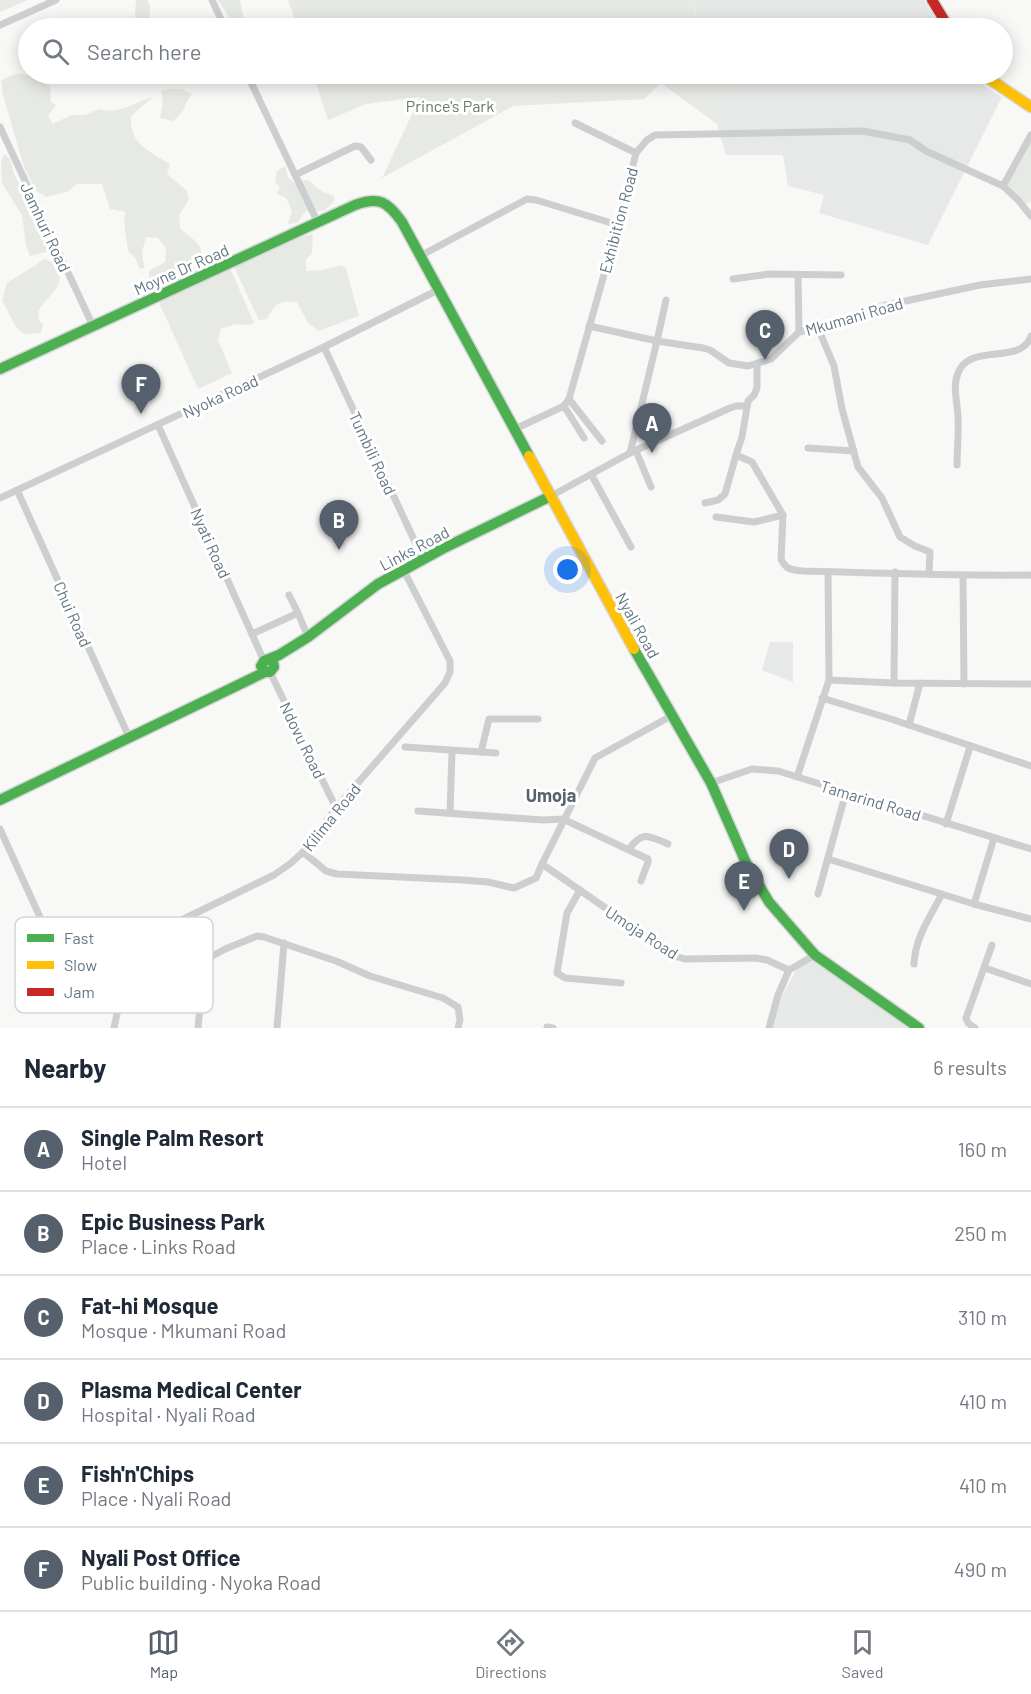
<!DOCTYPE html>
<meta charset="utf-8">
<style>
:root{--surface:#fff;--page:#f6f6f7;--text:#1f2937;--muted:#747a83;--line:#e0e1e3;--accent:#55606c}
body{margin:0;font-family:Barlow,sans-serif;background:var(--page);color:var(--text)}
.you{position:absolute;left:568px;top:570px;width:21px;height:21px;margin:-15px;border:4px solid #fff;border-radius:50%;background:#1a73e8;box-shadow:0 0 0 9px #1a73e833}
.badge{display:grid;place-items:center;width:39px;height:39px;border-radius:50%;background:var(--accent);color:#fff;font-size:20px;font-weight:700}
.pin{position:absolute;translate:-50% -50px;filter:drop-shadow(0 2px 3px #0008)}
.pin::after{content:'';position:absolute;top:32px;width:21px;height:18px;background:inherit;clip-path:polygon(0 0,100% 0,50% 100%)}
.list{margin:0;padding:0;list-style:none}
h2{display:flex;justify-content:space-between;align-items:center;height:78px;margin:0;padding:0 24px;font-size:26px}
h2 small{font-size:20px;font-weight:400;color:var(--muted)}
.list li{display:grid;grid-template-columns:39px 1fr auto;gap:18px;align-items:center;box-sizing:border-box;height:84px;padding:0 24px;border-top:2px solid var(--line)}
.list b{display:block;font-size:22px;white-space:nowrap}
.list p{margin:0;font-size:20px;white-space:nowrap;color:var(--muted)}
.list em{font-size:20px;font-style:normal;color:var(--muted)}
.icon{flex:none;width:33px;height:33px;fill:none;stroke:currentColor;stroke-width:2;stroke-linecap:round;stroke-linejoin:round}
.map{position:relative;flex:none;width:1031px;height:1028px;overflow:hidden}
.search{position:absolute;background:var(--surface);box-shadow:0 3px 15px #0003;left:18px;right:18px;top:18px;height:66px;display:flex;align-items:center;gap:15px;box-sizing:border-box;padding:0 21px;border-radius:33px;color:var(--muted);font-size:22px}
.sheet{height:582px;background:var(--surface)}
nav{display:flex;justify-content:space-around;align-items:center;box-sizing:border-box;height:84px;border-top:2px solid var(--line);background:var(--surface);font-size:16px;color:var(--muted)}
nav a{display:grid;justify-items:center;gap:3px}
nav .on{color:var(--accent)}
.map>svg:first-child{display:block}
</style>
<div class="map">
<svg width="1031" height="1028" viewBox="0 0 1031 1028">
<rect width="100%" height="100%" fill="#f8f8f7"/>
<g fill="#e7e8e8">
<polygon points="696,0 924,0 940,28 695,28"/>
<polygon points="740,74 966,74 1002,97 928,245 819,213 824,195 788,186 783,155 726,155 717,124"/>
<polygon points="770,642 793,642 793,682 762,670"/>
<polygon points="814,961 911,1028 771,1028 778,1003 799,965"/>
</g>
<g fill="#e7eae4">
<polygon points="0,0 28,0 0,12"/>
<path d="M136 0H147C152 7 150 13 148 22L137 24 135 15Z"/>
<polygon points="218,0 240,0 245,25 248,28 232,28 229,17"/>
<polygon points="288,0 696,0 695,28 298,28"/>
<path d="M16 74C30 74 39 78 50 87L51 102 56 105 48 116 53 124 71 115H85L99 109C119 115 134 102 153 97L131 116C129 144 149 151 170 164L167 174 187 191 189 199 179 215 180 228C191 239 204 243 202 261L156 286 149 283V271L165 262 166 248 158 238 146 237 142 252 144 268 140 269 135 258 128 251 124 222 125 212 110 209 102 184H77L67 192 46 197 36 191 24 167 3 95 1 80Z"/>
<polygon points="313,74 740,74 717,124 661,83 644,99 513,106 382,178 420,97 366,104 328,120"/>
<path d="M170 89H182L192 94C184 105 185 112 173 121L160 118 163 101 161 91Z"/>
<polygon points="1031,137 1031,201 1026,204 1003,186"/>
<polygon points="4,154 10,159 14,174 29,202 32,214 40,227 50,251 30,256 26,246 22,215 2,183 1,163"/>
<path d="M285 166 288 177 294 183C315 176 306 181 320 190 324 193 330 194 334 196V201L324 211H306L297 223 288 224 292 211 286 198 277 194 280 186 275 183 277 171Z"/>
<path d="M313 234 312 254 306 259V271L322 270 342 265 346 269 359 316C345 320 333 326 319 331L308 323 297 302C280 300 275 303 267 319L259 320 234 267 282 242Z"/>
<path d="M45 259 59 265C64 288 50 293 38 311L39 320 43 325 41 333 24 334 16 327 2 300 7 283Z"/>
<polygon points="230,268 254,323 249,325 235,324 221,329 218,340 232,373 198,389 158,300"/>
</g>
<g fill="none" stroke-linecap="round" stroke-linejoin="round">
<defs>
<g id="fast">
<path d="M0 369 355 205C379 196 388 202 402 222L529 456"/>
<polyline points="634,649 711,783 747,865 769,902 815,955 919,1028"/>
<polyline points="270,660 273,662 274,667 270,672 265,672 261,666 264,661 279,655 308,637 378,584 442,549 551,496"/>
<polyline points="0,800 265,672"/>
</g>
<g id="slow">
<polyline points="982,74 1031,107"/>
<polyline points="529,456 634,649"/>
</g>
<polyline id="jam" points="932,0 949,28"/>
</defs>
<use href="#fast" stroke="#d5d6d7" stroke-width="13"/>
<use href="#slow" stroke="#d5d6d7" stroke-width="13"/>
<use href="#jam" stroke="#d5d6d7" stroke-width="13"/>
<g stroke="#cdcecf" stroke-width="7">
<polyline points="212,0 225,28"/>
<polyline points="0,25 56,0"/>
<polyline points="247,74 318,223"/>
<polyline points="575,123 636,153"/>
<polyline points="0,127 93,326"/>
<polyline points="1031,135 1003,186 1018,200 1031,216"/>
<polyline points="295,175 355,146 361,147 371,160"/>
<polyline points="420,256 527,199 536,200 618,225"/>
<polyline points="798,275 799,332"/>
<polyline points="733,279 769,274 841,275"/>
<polyline points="666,300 657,341 703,348 710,350 729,363 748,366 771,359 799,332 837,324 882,306 980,285 1031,279"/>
<polyline points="818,328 834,366 842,409 858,467 882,498 900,537 915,546 930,552 929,573"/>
<polyline points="324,347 423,559"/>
<path d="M757 364V388L754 395 748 401 742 437 736 455 752 462 783 515 781 559C786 570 792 570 803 571 879 573 955 576 1031 575"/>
<polyline points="569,399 602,441"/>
<polyline points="564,406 584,438"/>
<polyline points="158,425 264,661"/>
<polyline points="515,429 564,406 569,399 618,225 636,153 647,140 655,135 863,131 910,140 926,151 1003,186"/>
<polyline points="808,448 854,451"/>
<polyline points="636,451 651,487"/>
<polyline points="630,453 730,408 736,406 747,406"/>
<path d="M957 465C957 449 959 434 958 419 958 404 952 387 958 373 970 342 1021 366 1031 336"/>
<polyline points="591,474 631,547"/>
<polyline points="17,490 129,737"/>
<polyline points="551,496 630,453 657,341 589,326"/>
<polyline points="0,498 324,347 438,290"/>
<polyline points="705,503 718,500 725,494 736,455"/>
<polyline points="716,517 754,522 783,515"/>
<polyline points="963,575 964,684"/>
<polyline points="289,595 298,613"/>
<polyline points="252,634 298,613 305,630"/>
<polyline points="270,672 336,808"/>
<polyline points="829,680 894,683 1031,684"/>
<polyline points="894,683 895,572"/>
<polyline points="822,698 891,719 1031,766"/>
<polyline points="673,715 595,758 542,864 675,956 685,959 756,958 767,960 789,970"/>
<polyline points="909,725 920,683"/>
<polyline points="405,747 496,753"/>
<polyline points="481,752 489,719 538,719"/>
<polyline points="797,777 829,680 828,572"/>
<polyline points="711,783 752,769 778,771 1031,849"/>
<polyline points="418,811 543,820 563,819 648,859 648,862 641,881"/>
<polyline points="450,813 452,752"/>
<polyline points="946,824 970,747"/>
<polyline points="0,829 59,959 69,969 81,969 274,875 291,863 303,852 336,808 445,683 450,672 450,661 403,569"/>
<path d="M629 849C643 830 649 836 668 844"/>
<polyline points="303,852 326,871 337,874 463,880 488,882 514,888 536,878 542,864"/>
<polyline points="828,859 974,904 1031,919"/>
<polyline points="580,890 567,913 557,973 565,978 621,983"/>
<polyline points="818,894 846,792"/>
<polyline points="974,904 994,838"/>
<polyline points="107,955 120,966 125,977 114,1028"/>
<path d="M914 964C915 938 930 917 942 894"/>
<polyline points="985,968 1031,984"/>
<polyline points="547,1027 553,1028"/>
<polyline points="198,1028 204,965 209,958 225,949 257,936 264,937 336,961 370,976 443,998 458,1007 460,1020 458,1028"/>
<polyline points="277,1028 284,943"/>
<polyline points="769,1028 778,995 789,970 815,955"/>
<polyline points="975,1028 968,1023 966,1018 992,945"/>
</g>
<use href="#fast" stroke="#4caf50" stroke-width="10"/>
<use href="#slow" stroke="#ffc107" stroke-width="10"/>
<use href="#jam" stroke="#c62828" stroke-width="10"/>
</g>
<g text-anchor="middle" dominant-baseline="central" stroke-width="6" stroke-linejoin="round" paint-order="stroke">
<g font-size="16" fill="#667a61" stroke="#fff">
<text x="450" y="105">Prince's Park</text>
</g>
<g font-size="16" fill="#627683" stroke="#fff">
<text transform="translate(618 220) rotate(-75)">Exhibition Road</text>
<text transform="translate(46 227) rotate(65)">Jamhuri Road</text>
<text transform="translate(181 269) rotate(-24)">Moyne Dr Road</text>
<text transform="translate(854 316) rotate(-16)">Mkumani Road</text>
<text transform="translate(220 396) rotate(-25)">Nyoka Road</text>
<text transform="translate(373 453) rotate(65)">Tumbili Road</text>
<text transform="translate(211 543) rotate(66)">Nyati Road</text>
<text transform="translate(414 548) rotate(-28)">Links Road</text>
<text transform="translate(73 614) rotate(66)">Chui Road</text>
<text transform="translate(638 625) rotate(61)">Nyali Road</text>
<text transform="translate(303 740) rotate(64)">Ndovu Road</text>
<text transform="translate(871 800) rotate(17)">Tamarind Road</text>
<text transform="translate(331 817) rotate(-51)">Kilima Road</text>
<text transform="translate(642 932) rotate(33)">Umoja Road</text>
</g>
<g font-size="18" font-weight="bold" fill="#54636e" stroke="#fff">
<text x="551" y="795">Umoja</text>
</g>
</g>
<rect x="15" y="917" width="198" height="96" rx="9" fill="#fff" stroke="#d0d6da" stroke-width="1.5"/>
<rect x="27" y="934" width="27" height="8" fill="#4caf50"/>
<rect x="27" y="961" width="27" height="8" fill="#ffc107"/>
<rect x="27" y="988" width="27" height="8" fill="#c62828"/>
<g font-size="16" fill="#627683">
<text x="64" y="944">Fast</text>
<text x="64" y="971">Slow</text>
<text x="64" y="998">Jam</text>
</g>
</svg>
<div class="you"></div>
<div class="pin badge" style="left:652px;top:453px">A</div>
<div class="pin badge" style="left:339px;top:550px">B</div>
<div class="pin badge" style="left:765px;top:360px">C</div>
<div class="pin badge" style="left:789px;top:879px">D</div>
<div class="pin badge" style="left:744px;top:911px">E</div>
<div class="pin badge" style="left:141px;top:414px">F</div>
<div class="search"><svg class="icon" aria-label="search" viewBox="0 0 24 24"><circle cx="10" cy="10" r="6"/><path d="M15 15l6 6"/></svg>Search here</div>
</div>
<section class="sheet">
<h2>Nearby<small>6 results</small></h2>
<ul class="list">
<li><span class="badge">A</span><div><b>Single Palm Resort</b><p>Hotel</p></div><em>160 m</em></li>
<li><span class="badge">B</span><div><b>Epic Business Park</b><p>Place · Links Road</p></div><em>250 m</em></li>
<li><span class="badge">C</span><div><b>Fat-hi Mosque</b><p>Mosque · Mkumani Road</p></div><em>310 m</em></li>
<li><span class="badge">D</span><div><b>Plasma Medical Center</b><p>Hospital · Nyali Road</p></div><em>410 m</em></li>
<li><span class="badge">E</span><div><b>Fish'n'Chips</b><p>Place · Nyali Road</p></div><em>410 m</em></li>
<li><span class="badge">F</span><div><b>Nyali Post Office</b><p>Public building · Nyoka Road</p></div><em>490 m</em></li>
</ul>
</section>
<nav>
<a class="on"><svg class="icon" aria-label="map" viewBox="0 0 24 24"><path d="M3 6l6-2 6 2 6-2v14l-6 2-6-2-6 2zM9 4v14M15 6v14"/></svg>Map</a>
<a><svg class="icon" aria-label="directions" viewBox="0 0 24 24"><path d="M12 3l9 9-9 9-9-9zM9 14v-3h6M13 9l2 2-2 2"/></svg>Directions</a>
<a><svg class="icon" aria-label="saved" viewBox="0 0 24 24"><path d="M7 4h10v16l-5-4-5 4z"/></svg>Saved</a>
</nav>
